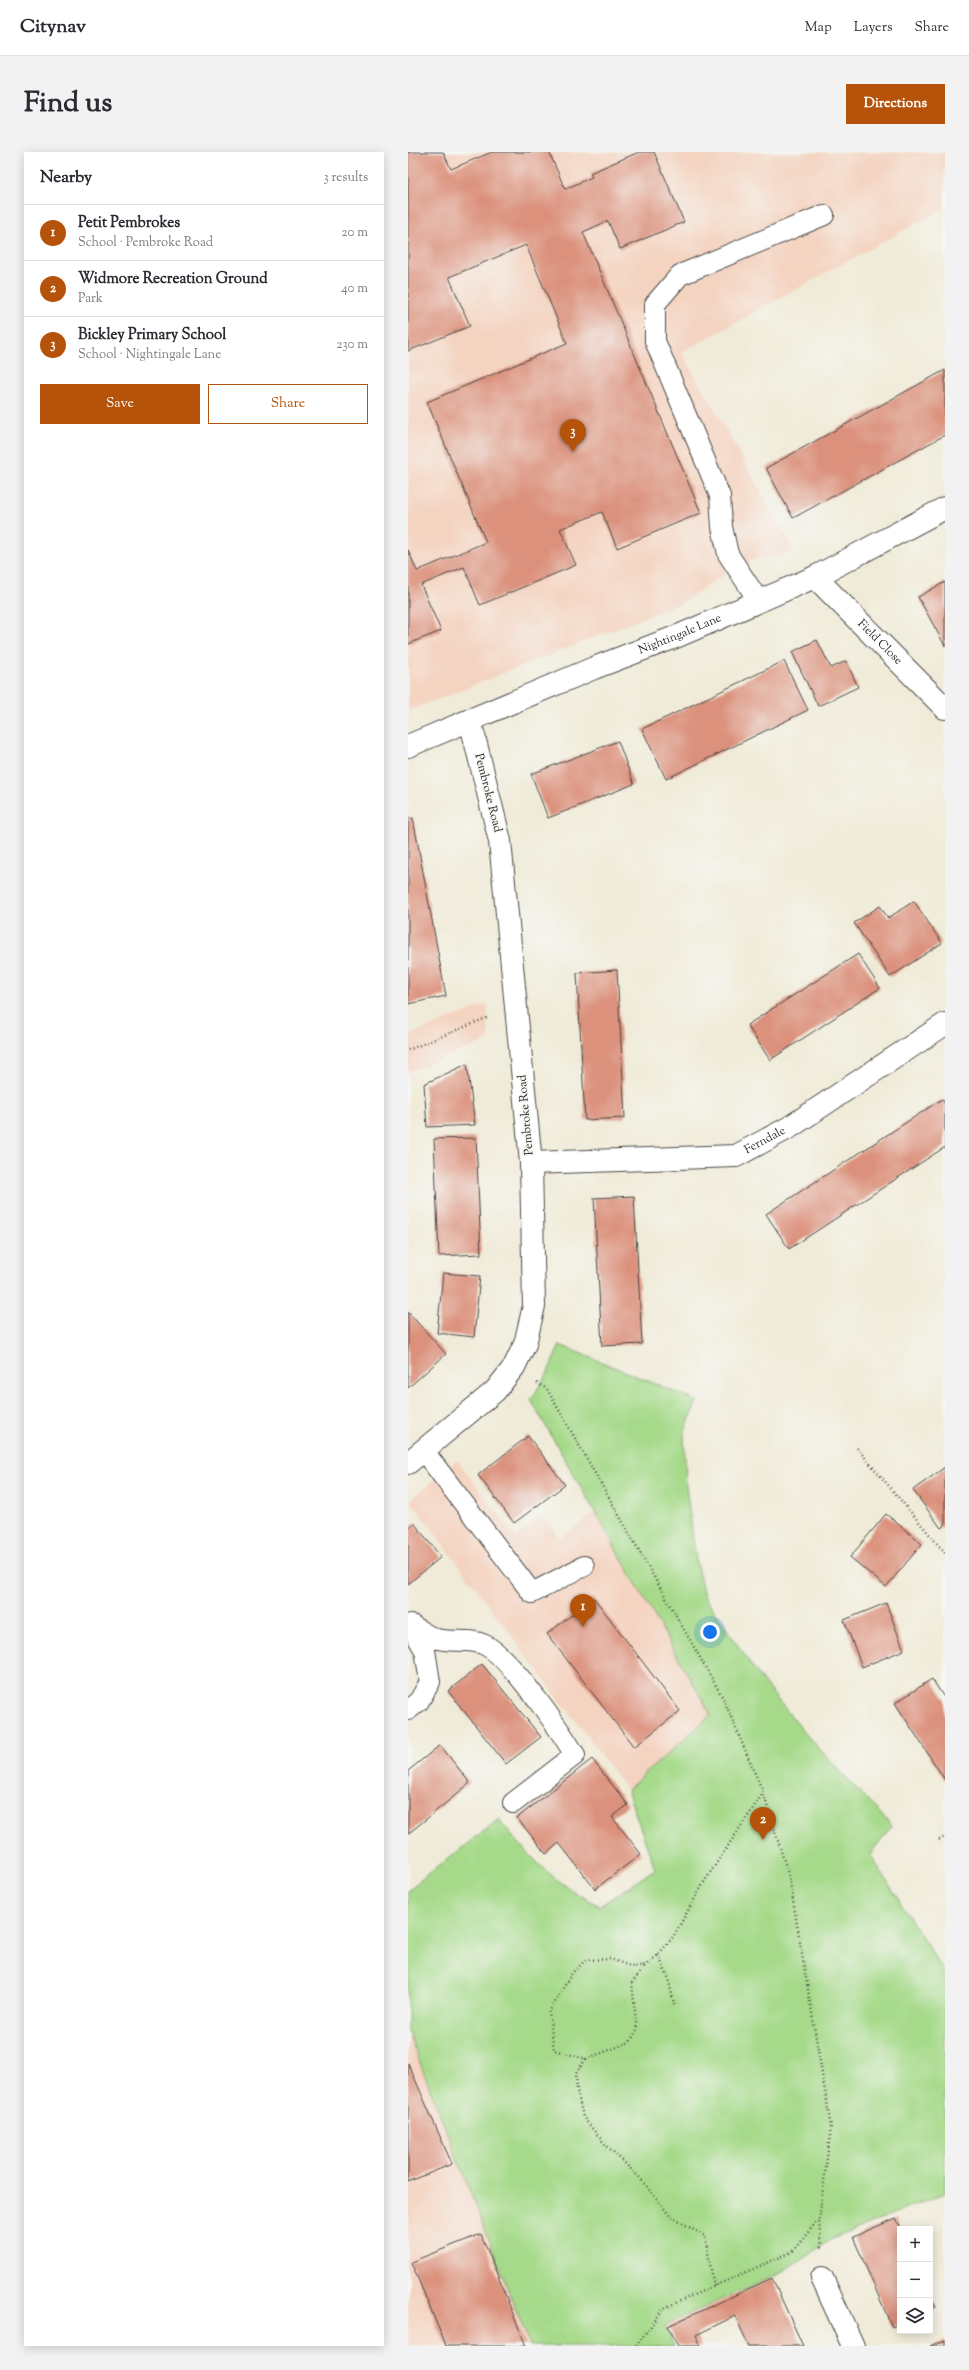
<!DOCTYPE html>
<meta charset="utf-8">
<style>
:root{--surface:#fff;--page:#f2f2f3;--text:#2b2b33;--muted:#7c7c81;--line:#e1e1e2;--accent:#b45309}
body{margin:0;font-family:"Sorts Mill Goudy",serif;background:var(--page);color:var(--text)}
.controls{position:absolute;right:12px;bottom:12px;display:grid;overflow:hidden;border-radius:0px;box-shadow:0 2px 10px #0003}
.controls button{width:36px;height:36px;display:grid;place-items:center;padding:0;border:0;border-bottom:1px solid var(--line);background:var(--surface);color:var(--text);font:20px sans-serif}
.you{position:absolute;left:302px;top:1480px;width:14px;height:14px;margin:-10px;border:3px solid #fff;border-radius:50%;background:#1a73e8;box-shadow:0 0 0 6px #1a73e833}
.badge{display:grid;place-items:center;width:26px;height:26px;border-radius:50%;background:var(--accent);color:#fff;font-size:13px;font-weight:700}
.pin{position:absolute;translate:-50% -33px;filter:drop-shadow(0 1px 2px #0008)}
.pin::after{content:'';position:absolute;top:21px;width:14px;height:12px;background:inherit;clip-path:polygon(0 0,100% 0,50% 100%)}
.list{margin:0;padding:0;list-style:none}
h2{display:flex;justify-content:space-between;align-items:center;height:52px;margin:0;padding:0 16px;font-size:17px}
h2 small{font-size:13px;font-weight:400;color:var(--muted)}
.list li{display:grid;grid-template-columns:26px 1fr auto;gap:12px;align-items:center;box-sizing:border-box;height:56px;padding:0 16px;border-top:1px solid var(--line)}
.list b{display:block;font-size:15px;white-space:nowrap}
.list p{margin:0;font-size:13px;white-space:nowrap;color:var(--muted)}
.list em{font-size:13px;font-style:normal;color:var(--muted)}
.actions{display:flex;gap:8px;padding:12px 16px}
.actions a{flex:1;padding:9px 0;border:1px solid var(--accent);border-radius:0px;text-align:center;font-size:14px;color:var(--accent)}
.actions .main{background:var(--accent);color:#fff}
.icon{flex:none;width:22px;height:22px;fill:none;stroke:currentColor;stroke-width:2;stroke-linecap:round;stroke-linejoin:round}
.map{position:relative;flex:none;width:537px;height:2194px;overflow:hidden;border-radius:0px}
header{display:flex;align-items:center;gap:24px;box-sizing:border-box;height:56px;padding:0 20px;background:var(--surface);border-bottom:1px solid var(--line)}
header strong{font-size:19px}
nav{display:flex;gap:22px;margin-inline-start:auto;font-size:14px}
.intro{display:flex;align-items:center;justify-content:space-between;box-sizing:border-box;height:96px;padding:0 24px}
h1{margin:0;font-size:28px}
.button{padding:10px 18px;border-radius:0px;background:var(--accent);color:#fff;font-size:14px;font-weight:700}
main{display:flex;gap:24px;padding:0 24px}
aside{flex:1;background:var(--surface);border-radius:0px;box-shadow:0 2px 10px #0003}
.map>svg:first-child{display:block}
</style>
<header>
<strong>Citynav</strong>
<nav><a>Map</a><a>Layers</a><a>Share</a></nav>
</header>
<div class="intro"><h1>Find us</h1><a class="button">Directions</a></div>
<main>
<aside>
<h2>Nearby<small>3 results</small></h2>
<ul class="list">
<li><span class="badge">1</span><div><b>Petit Pembrokes</b><p>School · Pembroke Road</p></div><em>20 m</em></li>
<li><span class="badge">2</span><div><b>Widmore Recreation Ground</b><p>Park</p></div><em>40 m</em></li>
<li><span class="badge">3</span><div><b>Bickley Primary School</b><p>School · Nightingale Lane</p></div><em>230 m</em></li>
</ul>
<div class="actions"><a class="main">Save</a><a>Share</a></div>
</aside>
<div class="map">
<svg width="537" height="2194" viewBox="0 0 537 2194">
<rect width="100%" height="100%" fill="#f6f6f2"/>
<filter id="ink" filterUnits="userSpaceOnUse"><feTurbulence type="fractalNoise" baseFrequency=".025" numOctaves="2"/><feDisplacementMap in="SourceGraphic" scale="8" xChannelSelector="R" yChannelSelector="G"/><feConvolveMatrix kernelMatrix="1 2 1 2 8 2 1 2 1" color-interpolation-filters="sRGB"/></filter>
<filter id="wash" filterUnits="userSpaceOnUse"><feTurbulence type="fractalNoise" baseFrequency=".012" numOctaves="4" result="noise"/><feDisplacementMap in="SourceGraphic" scale="16" xChannelSelector="R" yChannelSelector="G"/><feGaussianBlur stdDeviation="0.9" result="paint"/><feColorMatrix in="noise" values="0 0 0 0 0 0 0 0 0 0 0 0 0 0 0 0 0 1.4 0 .05"/><feComposite in="paint" operator="in"/></filter>
<g filter="url(#wash)">
<rect width="100%" height="100%" fill="#f0ebd8"/>
<g fill="#f4d3c0">
<polygon points="0,0 537,0 537,56 274,200 387,400 348,407 316,423 271,452 0,559"/>
<polygon points="79,852 81,888 0,920 0,883"/>
<polygon points="49,1308 108,1385 135,1365 152,1386 188,1360 303,1563 219,1638 2,1348"/>
<polygon points="0,1880 52,2010 122,2194 0,2194"/>
</g>
<path fill="#a6da8a" stroke="#68825a" d="M152 1193 289 1249 276 1281 278 1334 288 1409 296 1444 355 1530 402 1587 484 1674 462 1702 537 1822V2041L422 2088 378 2118 257 2173 266 2194H122L0 1880V1738L91 1667C120 1704 148 1733 192 1754L247 1717 219 1638 303 1563 123 1248 139 1222Z"/>
<g id="blocks">
<g fill="#db917c">
<polygon points="0,0 35,0 43,17 84,0 141,0 157,37 184,25 182,21 231,0 246,0 276,70 212,97 200,69 175,80 293,361 209,396 194,360 152,377 168,413 72,453 56,415 13,433 33,479 0,492 0,398 9,419 78,390 19,250 159,191 118,93 41,125 62,174 0,199"/>
<polygon points="537,218 537,283 385,366 358,316"/>
<polygon points="537,430 537,494 510,445"/>
<polygon points="409,488 423,516 438,509 450,535 410,554 384,500"/>
<polygon points="376,509 400,558 258,627 234,577"/>
<polygon points="210,589 226,632 140,666 123,622"/>
<polygon points="5,666 38,844 0,852 0,667"/>
<polygon points="506,749 534,791 482,825 446,771 472,754 480,766"/>
<polygon points="450,802 472,836 362,908 339,873"/>
<polygon points="209,818 217,966 177,968 169,821"/>
<polygon points="59,912 67,973 19,975 16,932"/>
<polygon points="534,947 537,952 537,995 381,1097 358,1062"/>
<polygon points="68,986 73,1102 31,1104 26,987"/>
<polygon points="226,1044 234,1192 194,1194 186,1046"/>
<polygon points="35,1121 72,1124 66,1185 29,1181"/>
<polygon points="0,1160 38,1202 0,1236"/>
<polygon points="120,1284 157,1333 106,1371 70,1323"/>
<polygon points="537,1315 537,1373 533,1376 505,1338"/>
<polygon points="478,1362 514,1392 478,1435 442,1405"/>
<polygon points="6,1371 33,1405 0,1432 0,1376"/>
<polygon points="186,1446 272,1559 226,1595 139,1482"/>
<polygon points="478,1451 496,1498 454,1515 436,1468"/>
<polygon points="74,1512 133,1585 98,1612 40,1539"/>
<polygon points="524,1527 537,1547 537,1628 487,1551"/>
<polygon points="32,1593 62,1631 0,1682 0,1619"/>
<polygon points="184,1607 220,1653 204,1665 233,1702 187,1737 151,1691 138,1702 109,1666"/>
<polygon points="0,1911 44,2012 0,2030"/>
<polygon points="488,2066 493,2077 492,2171 484,2175 445,2085"/>
<polygon points="73,2082 107,2167 118,2194 38,2194 3,2110"/>
<polygon points="364,2126 395,2194 341,2194 327,2164 288,2183 293,2194 270,2194 260,2174"/>
<polygon points="522,2142 528,2155 522,2158"/>
<polygon points="537,2188 537,2194 523,2194"/>
</g>
</g>
</g>
<g filter="url(#ink)">
<use href="#blocks" fill-opacity="0" stroke="#494845" stroke-width="1"/>
<g fill="none" stroke-linecap="round" stroke-linejoin="round">
<defs>
<g id="service">
<polyline points="350,448 320,402 314,375 312,344 247,189 247,152 272,123 416,63"/>
<polyline points="15,1298 124,1441 176,1414"/>
<path d="M2 1472C9 1477 18 1483 26 1486 42 1492 61 1485 77 1493 102 1505 152 1578 167 1603L105 1651"/>
<polyline points="0,1558 11,1549 22,1530 17,1498 2,1473"/>
</g>
<g id="minor">
<path id="s1" d="M407 425 537 556"/>
<path id="s2" d="M123 1011 328 1004 382 975 537 872"/>
<polyline points="0,1311 87,1239 106,1215 117,1192 126,1154 123,1011 92,689 62,568"/>
<polyline points="414,2126 445,2194"/>
</g>
<g id="tertiary">
<path id="s3" d="M0 594 186 516 270 484 407 425 537 356"/>
</g>
</defs>
<use href="#service" stroke="#494845" stroke-width="22"/>
<use href="#minor" stroke="#494845" stroke-width="24"/>
<use href="#tertiary" stroke="#494845" stroke-width="24"/>
<g stroke="#494845" stroke-width="2.5" stroke-dasharray="1 3" stroke-linecap="butt">
<polyline points="0,898 81,865"/>
<polyline points="129,1231 139,1237 315,1546 355,1640 381,1725 423,1975 411,2068 413,2098"/>
<polyline points="449,1296 537,1401"/>
<polyline points="531,1688 537,1685"/>
<polyline points="250,1803 260,1825 267,1856"/>
<polyline points="178,1907 222,1890 229,1878 224,1831 237,1814"/>
<polyline points="306,2134 297,2084 263,2065 232,2026 195,1990 175,1965 169,1938 168,1921 178,1907 146,1898 141,1860 164,1821 178,1808 202,1807 225,1815 238,1813 250,1803 265,1785 298,1727 355,1641"/>
<polyline points="228,2194 256,2156 384,2100 410,2068"/>
</g>
<use href="#service" stroke="#fff" stroke-width="20"/>
<use href="#minor" stroke="#fff" stroke-width="22"/>
<use href="#tertiary" stroke="#fff" stroke-width="22"/>
</g>
</g>
<g text-anchor="middle" dominant-baseline="central" stroke-width="3" stroke-linejoin="round" paint-order="stroke">
<g font-size="12" fill="#2b2b2b" stroke="#f6f6f2">
<text stroke="none"><textPath href="#s3" startOffset="294">Nightingale Lane</textPath></text>
<text stroke="none"><textPath href="#s1" startOffset="92">Field Close</textPath></text>
<text transform="translate(80 641) rotate(76)">Pembroke Road</text>
<text transform="translate(118 963) rotate(-95)">Pembroke Road</text>
<text stroke="none"><textPath href="#s2" startOffset="238">Ferndale</textPath></text>
</g>
</g>
</svg>
<div class="controls">
<button>+</button>
<button>−</button>
<button><svg class="icon" aria-label="layers" viewBox="0 0 24 24"><path d="M12 4l9 5-9 5-9-5zM3 14l9 5 9-5"/></svg></button>
</div>
<div class="you"></div>
<div class="pin badge" style="left:175px;top:1475px">1</div>
<div class="pin badge" style="left:355px;top:1688px">2</div>
<div class="pin badge" style="left:165px;top:300px">3</div>
</div>
</main>
